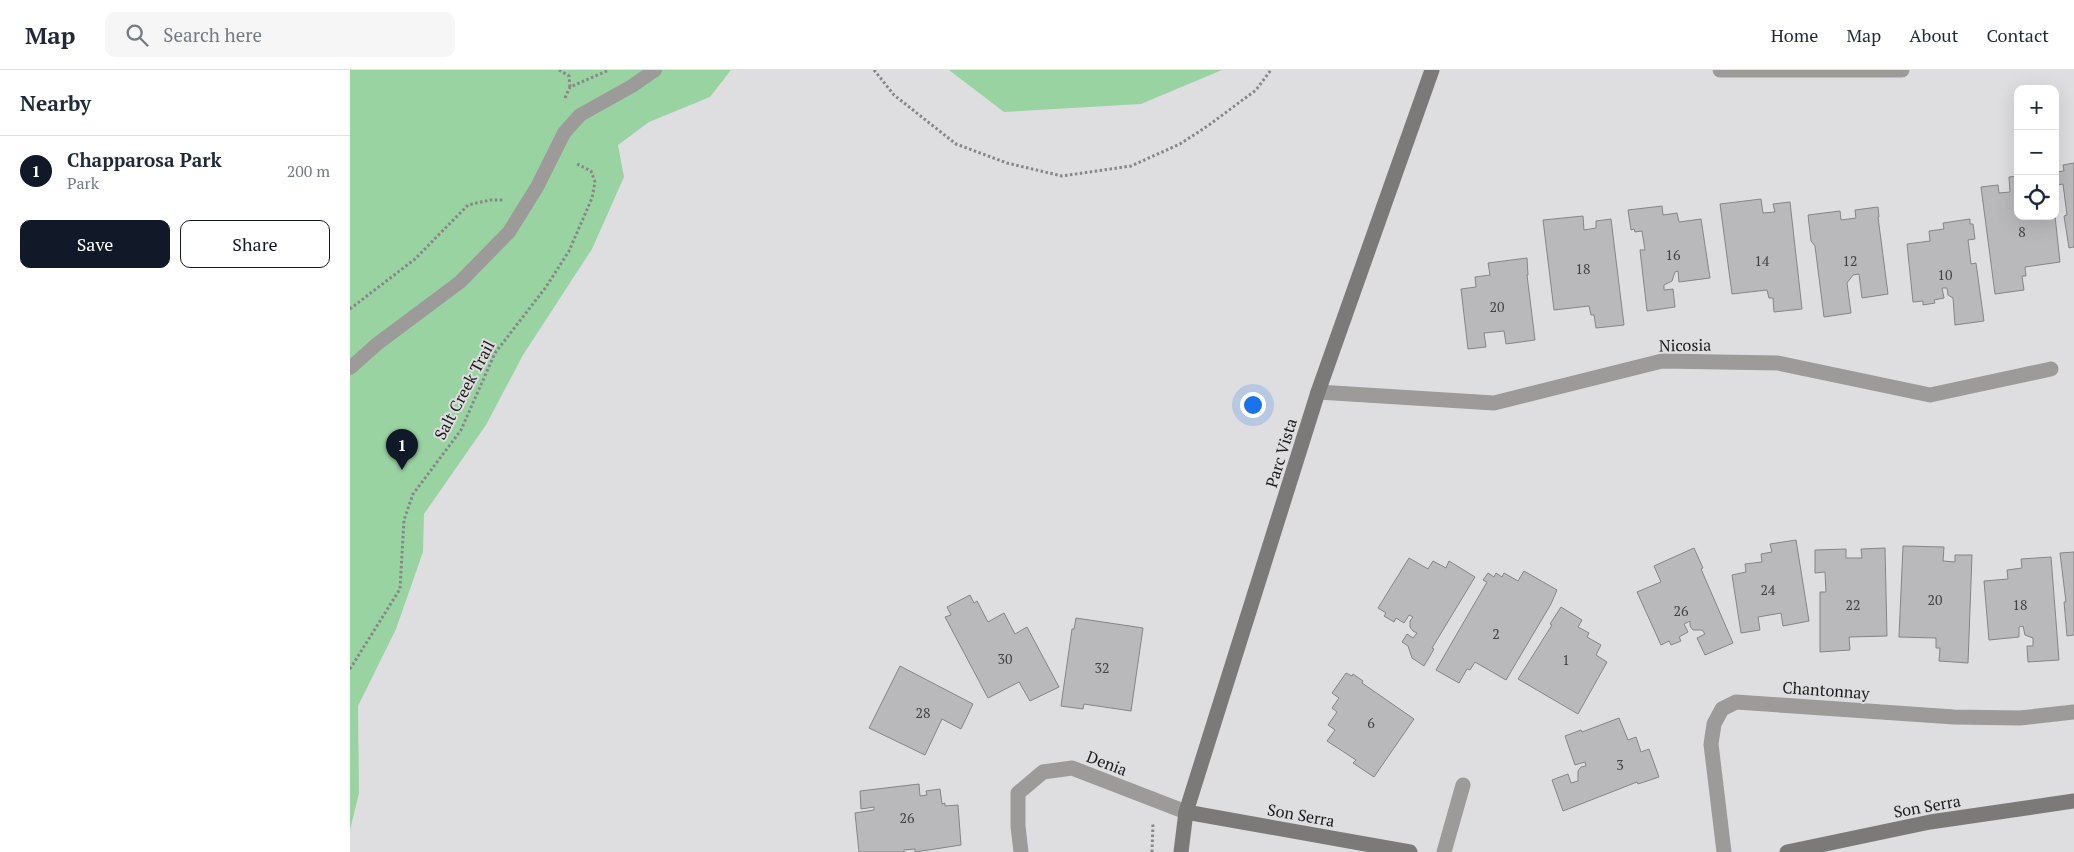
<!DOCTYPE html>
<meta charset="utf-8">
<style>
:root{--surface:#fff;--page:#f6f6f7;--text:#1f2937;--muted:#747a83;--line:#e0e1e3;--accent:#111827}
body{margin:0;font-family:"PT Serif",serif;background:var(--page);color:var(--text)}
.controls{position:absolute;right:15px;top:15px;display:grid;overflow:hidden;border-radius:10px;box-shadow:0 5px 20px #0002}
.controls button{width:45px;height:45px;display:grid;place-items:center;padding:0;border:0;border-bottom:1px solid var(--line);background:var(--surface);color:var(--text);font:25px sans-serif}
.you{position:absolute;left:902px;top:334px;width:18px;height:18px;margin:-12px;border:4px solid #fff;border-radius:50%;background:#1a73e8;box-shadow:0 0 0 8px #1a73e833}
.badge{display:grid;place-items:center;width:32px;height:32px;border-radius:50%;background:var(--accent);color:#fff;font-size:16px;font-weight:700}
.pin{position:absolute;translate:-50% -41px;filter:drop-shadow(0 1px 2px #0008)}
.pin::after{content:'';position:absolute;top:26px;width:18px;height:15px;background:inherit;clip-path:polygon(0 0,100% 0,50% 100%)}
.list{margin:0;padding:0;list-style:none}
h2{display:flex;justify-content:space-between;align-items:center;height:65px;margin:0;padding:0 20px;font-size:21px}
h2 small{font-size:16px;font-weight:400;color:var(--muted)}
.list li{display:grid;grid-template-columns:32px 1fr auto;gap:15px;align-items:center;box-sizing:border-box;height:70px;padding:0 20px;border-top:1px solid var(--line)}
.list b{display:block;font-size:19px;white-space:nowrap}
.list p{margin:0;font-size:16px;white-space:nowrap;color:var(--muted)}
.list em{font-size:16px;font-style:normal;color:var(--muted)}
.actions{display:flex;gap:10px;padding:15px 20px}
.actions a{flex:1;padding:11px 0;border:1px solid var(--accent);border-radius:10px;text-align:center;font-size:18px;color:var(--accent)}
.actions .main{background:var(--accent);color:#fff}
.icon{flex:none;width:28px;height:28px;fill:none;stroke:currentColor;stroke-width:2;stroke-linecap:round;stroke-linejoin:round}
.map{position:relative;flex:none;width:1724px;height:782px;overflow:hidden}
header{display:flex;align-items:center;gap:30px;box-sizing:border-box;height:70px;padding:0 25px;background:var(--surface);border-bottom:1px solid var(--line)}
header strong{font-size:24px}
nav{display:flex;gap:28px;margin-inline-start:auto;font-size:18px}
.search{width:350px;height:45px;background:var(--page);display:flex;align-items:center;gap:12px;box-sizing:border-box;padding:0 18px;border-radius:10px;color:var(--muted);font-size:19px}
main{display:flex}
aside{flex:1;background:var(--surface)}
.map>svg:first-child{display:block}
</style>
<header>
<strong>Map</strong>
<div class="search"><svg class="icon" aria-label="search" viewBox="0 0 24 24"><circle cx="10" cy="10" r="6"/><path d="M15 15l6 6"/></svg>Search here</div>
<nav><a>Home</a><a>Map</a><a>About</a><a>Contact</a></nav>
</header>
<main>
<aside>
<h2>Nearby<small></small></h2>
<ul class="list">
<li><span class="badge">1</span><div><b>Chapparosa Park</b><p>Park</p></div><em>200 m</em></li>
</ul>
<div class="actions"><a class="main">Save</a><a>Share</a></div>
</aside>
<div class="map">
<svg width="1724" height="782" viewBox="0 0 1724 782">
<rect width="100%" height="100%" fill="#dedee1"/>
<g fill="#99d3a2">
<polygon points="0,0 381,0 360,27 299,52 268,75 274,107 242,179 173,285 136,355 74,444 73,482 46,559 8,636 9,723 0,760"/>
<polygon points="599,0 872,0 791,34 654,42"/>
</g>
<g fill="#b9b9bc" stroke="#858587">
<polygon points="1724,93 1724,177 1719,178 1714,146 1717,145 1713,114 1708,115 1706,102 1714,101 1713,95"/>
<polygon points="1668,106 1668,146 1705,146 1710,192 1675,197 1676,206 1672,206 1674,220 1645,224 1631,117 1648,115 1649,123 1660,122 1659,107"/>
<polygon points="1411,129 1413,143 1425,142 1423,134 1440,132 1452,239 1424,242 1423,228 1419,228 1417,220 1382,224 1370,134"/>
<polygon points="1312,136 1313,145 1327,143 1329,152 1351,149 1360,208 1329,212 1328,201 1325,202 1322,211 1314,215 1314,220 1323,219 1325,237 1297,241 1290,180 1295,180 1292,161 1285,162 1284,159 1281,160 1278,140"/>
<polygon points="1528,137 1529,147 1528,147 1538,224 1512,228 1509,204 1503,205 1497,213 1501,243 1474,247 1465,176 1461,171 1458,145 1490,141 1491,150 1506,148 1505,140"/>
<polygon points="1233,146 1234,160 1246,158 1246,151 1261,149 1274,255 1246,258 1244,245 1241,245 1239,236 1204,240 1193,150"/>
<polygon points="1620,149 1620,154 1623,154 1625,169 1618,170 1621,194 1626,193 1634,251 1605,255 1603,228 1598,225 1597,218 1592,218 1594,228 1584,230 1585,233 1573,235 1573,231 1563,232 1557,174 1580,171 1579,161 1594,159 1593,153"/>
<polygon points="1177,188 1178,205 1177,205 1185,270 1156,274 1154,261 1134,263 1136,277 1118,279 1111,219 1126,217 1125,207 1140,205 1138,193"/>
<polygon points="1446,470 1459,551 1433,556 1431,543 1408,547 1410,560 1391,563 1382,505 1396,502 1395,494 1412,492 1411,484 1422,482 1420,474"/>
<polygon points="1553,476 1594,477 1593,491 1605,492 1605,485 1622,485 1618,593 1589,591 1590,578 1586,578 1586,568 1549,567"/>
<polygon points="1344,478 1353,498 1351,499 1383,573 1355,585 1347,568 1355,564 1352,560 1343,560 1340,556 1340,551 1334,554 1338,562 1329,567 1331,571 1321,575 1319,571 1311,575 1287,522 1311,512 1304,496"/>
<polygon points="1535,478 1537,566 1499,567 1500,580 1470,582 1470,522 1476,522 1475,502 1465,503 1465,480 1496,479 1496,488 1512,488 1511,479"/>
<polygon points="1724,482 1724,565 1717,566 1714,532 1716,532 1710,483"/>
<polygon points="1701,487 1709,590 1678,592 1677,576 1683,576 1683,568 1675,565 1673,556 1669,557 1669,567 1639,570 1634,511 1658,509 1657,500 1672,498 1671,489"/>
<polygon points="1059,488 1078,499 1083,491 1096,498 1099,491 1125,507 1082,578 1084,579 1074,596 1062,588 1058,576 1052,572 1057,564 1063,568 1067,563 1063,561 1060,557 1060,551 1063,547 1059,545 1054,553 1046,548 1044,552 1034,546 1036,543 1028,538"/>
<polygon points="1174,501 1207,520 1201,534 1156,610 1125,592 1120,600 1117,599 1109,613 1086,600 1137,512 1133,510 1138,503 1144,507 1146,503 1152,507 1154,503 1168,511"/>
<polygon points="620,525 624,533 627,531 638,552 654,543 665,564 677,557 709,617 680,631 669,612 638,628 595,547 601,545 597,537"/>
<polygon points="1211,537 1232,550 1228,557 1239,563 1237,567 1251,575 1246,585 1257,592 1228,644 1168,609 1202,555 1200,554"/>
<polygon points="726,548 793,558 781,641 734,634 733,639 711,636 722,559 724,559"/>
<polygon points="550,596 623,634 611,659 592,649 575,685 519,658"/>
<polygon points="996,603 1002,606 1003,604 1013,611 1012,613 1064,649 1024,707 1003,693 1006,690 977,671 985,660 978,655 987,642 982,638 989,628 982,623"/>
<polygon points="1269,648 1278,670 1286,667 1291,682 1299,679 1309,707 1288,714 1287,712 1213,741 1202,710 1218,704 1221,713 1228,711 1228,701 1231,697 1236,696 1235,692 1225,695 1215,666 1231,660 1232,662"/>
<polygon points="569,714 570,726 577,725 576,721 590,719 592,734 595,733 595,736 608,735 611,775 565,782 565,779 554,780 554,782 509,782 505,743 524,740 524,737 511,739 510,721"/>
</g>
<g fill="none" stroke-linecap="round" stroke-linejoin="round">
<g stroke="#878789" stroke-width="3" stroke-dasharray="2.5 2.5" stroke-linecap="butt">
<polyline points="209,0 219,6 220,17"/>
<polyline points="524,0 544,25 606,74 657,93 712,106 781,96 830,74 859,55 906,20 921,0"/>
<polyline points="215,28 220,17 259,0"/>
<polyline points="0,239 65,189 118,135 140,130 154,130"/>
<polyline points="0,599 50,519 54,450 63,424 111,360 145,283 196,217 219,181 242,128 245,112 241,101 225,93"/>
<polyline points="802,782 803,753"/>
</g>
<polyline stroke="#9c9b9a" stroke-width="14" points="0,298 27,274 110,212 159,162 187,117 214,63 230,45 282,16 305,0"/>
<g stroke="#9c9b9a" stroke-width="15">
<polyline points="1370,0 1552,0"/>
<polyline points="968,322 1144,333 1312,291 1428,293 1580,325 1701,299"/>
<polyline points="671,782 668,756 668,723 693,702 722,698 836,742"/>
<polyline points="1094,782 1113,715"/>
<polyline points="1374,782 1361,674 1364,654 1372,639 1386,632 1604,647 1670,648 1724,642"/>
</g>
<g stroke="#7c7a79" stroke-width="15">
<polyline points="836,742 1060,782"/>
<polyline points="831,782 836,742 968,322 1082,0"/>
<polyline points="1437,782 1580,752 1724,731"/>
</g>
</g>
<g text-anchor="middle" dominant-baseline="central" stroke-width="4" stroke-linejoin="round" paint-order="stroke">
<g font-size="14" fill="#414142">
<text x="1672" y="161">8</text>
<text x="1323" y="184">16</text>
<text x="1412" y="190">14</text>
<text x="1500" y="190">12</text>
<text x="1233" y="198">18</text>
<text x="1595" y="204">10</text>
<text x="1147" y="236">20</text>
<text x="1418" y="519">24</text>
<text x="1585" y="529">20</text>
<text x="1503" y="534">22</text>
<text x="1670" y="534">18</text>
<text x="1331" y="540">26</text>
<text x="1146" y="563">2</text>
<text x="655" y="588">30</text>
<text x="1216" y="589">1</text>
<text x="752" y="597">32</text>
<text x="573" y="642">28</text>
<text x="1021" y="652">6</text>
<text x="1270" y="694">3</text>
<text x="557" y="747">26</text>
</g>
<g font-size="16" fill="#19191a" stroke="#dedee1">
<text transform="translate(1335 275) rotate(-1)">Nicosia</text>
<text transform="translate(114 320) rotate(-62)">Salt Creek Trail</text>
<text transform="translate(931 383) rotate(-73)">Parc Vista</text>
<text transform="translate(1476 620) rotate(4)">Chantonnay</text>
<text transform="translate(757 693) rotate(21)">Denia</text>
<text transform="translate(1577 736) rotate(-10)">Son Serra</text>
<text transform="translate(951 745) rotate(10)">Son Serra</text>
</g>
</g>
</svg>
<div class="controls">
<button>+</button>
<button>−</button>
<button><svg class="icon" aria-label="locate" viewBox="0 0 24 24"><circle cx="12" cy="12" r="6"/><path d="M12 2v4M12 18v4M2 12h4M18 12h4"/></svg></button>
</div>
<div class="you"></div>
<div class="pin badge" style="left:52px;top:400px">1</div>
</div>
</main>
